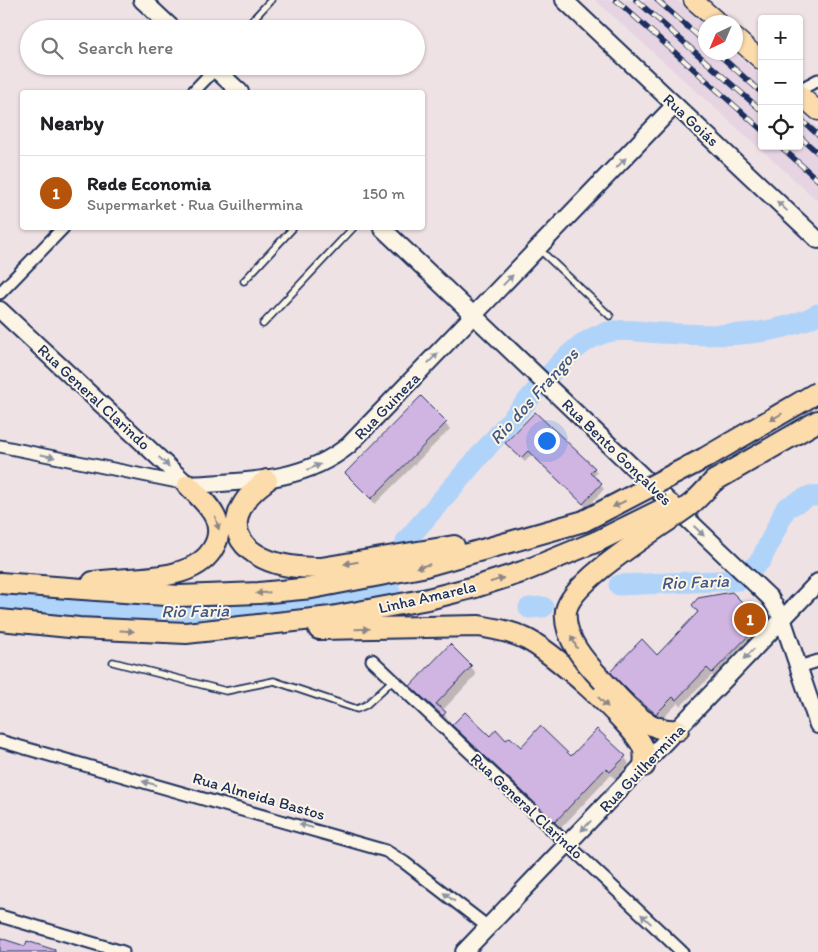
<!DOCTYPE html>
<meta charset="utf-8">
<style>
:root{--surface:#fff;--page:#f6f6f6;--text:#202124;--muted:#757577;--line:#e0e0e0;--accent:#b45309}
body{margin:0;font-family:Itim,sans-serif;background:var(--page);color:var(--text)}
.controls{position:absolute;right:15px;top:15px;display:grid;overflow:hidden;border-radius:5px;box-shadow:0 1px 4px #0004}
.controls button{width:45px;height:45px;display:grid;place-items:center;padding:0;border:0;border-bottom:1px solid var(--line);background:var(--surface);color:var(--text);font:25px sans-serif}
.compass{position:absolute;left:698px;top:15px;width:45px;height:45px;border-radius:50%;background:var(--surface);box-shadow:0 1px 4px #0004;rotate:224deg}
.you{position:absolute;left:546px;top:440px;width:18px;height:18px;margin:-12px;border:4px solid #fff;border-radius:50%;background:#1a73e8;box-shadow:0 0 0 8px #1a73e833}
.badge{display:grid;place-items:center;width:32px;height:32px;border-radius:50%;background:var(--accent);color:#fff;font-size:16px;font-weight:700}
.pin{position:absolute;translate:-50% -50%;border:2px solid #fff;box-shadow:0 1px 5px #0006}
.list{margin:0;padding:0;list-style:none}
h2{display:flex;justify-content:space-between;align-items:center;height:65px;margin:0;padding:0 20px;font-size:21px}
h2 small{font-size:16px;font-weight:400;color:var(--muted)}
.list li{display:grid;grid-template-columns:32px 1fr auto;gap:15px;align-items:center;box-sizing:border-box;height:75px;padding:0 20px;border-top:1px solid var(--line)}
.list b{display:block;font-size:19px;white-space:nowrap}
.list p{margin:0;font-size:16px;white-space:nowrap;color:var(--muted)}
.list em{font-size:16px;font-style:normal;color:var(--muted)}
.icon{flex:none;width:28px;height:28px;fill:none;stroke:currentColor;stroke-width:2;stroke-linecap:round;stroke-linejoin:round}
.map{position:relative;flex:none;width:818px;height:952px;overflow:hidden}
.search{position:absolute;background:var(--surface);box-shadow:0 1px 4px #0004;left:20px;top:20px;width:405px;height:55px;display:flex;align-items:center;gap:12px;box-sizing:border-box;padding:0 18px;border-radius:28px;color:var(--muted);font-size:19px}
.panel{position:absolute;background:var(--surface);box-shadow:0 1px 4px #0004;left:20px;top:90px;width:405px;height:140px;border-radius:5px}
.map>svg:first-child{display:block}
</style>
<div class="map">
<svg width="818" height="952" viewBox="0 0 818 952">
<rect width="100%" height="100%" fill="#efe2e4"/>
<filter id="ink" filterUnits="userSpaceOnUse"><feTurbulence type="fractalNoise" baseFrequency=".02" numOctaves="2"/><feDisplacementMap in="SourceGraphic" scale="10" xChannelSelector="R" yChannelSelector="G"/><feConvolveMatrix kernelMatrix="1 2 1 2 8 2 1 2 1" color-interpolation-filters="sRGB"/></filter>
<g filter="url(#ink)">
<polygon fill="#e6d4e3" points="595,0 677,0 705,26 706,52 735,53 762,77 762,146 799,146 799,111 818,128 818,201"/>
<g fill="#0003">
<polygon points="421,398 450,429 375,504 347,473"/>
<polygon points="507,444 594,468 597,473 593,477 604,489 587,508 531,455 525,462"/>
<polygon points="693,605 761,623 765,630 717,680 712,675 681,706 678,703 661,720 641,705 612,672 657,656 697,613"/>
<polygon points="471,666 476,675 442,711 450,722 448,724 417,695 412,686"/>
<polygon points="453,725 521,749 571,758 625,757 629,764 615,779 611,775 560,829 458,733"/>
<polygon points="0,935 8,941 26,947 50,952 0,952"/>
</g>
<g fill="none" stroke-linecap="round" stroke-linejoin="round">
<g stroke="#b0d4f9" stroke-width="21">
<path d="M406 541 559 364C571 353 583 341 599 335 617 327 640 332 660 333 711 336 772 339 818 314"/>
<polyline points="619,585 740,580 761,560 786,508 810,496 818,496"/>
<path d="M0 603C67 608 134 613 201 613 265 612 327 602 390 591"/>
<polyline points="529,608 543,607"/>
</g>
</g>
<g fill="#d0b4e1" stroke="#1b2f5e">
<polygon points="421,396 447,422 371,499 345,473"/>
<polygon points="535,412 595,468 590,473 602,483 583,504 528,451 521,458 505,443"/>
<polygon points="732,592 762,622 712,673 707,668 676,700 673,697 656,714 636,698 610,672 642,639 657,655 698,612 692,605 698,598"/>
<polygon points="450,644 472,666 436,704 446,712 443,716 410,686"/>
<polygon points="465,712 490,736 496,729 506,740 510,737 521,747 540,726 571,756 597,729 626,756 610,772 606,768 555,822 452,725"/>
<polygon points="0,938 25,946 27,941 55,950 55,952 0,952"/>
</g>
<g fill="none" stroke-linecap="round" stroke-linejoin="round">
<defs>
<g id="lane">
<polyline points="244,29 271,0"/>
<polyline points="539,249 610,316"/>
<polyline points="244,281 293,228"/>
<polyline points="263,324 353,228"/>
<polyline points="113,662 226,691 274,681 357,709 366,705 393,680"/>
</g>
<g id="street">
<polyline points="799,90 818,80"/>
<polyline points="193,92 215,69"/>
<polyline points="0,293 63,228"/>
<polyline points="0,446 187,484"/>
<polyline points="372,660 682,952"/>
<polyline points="799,667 818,661"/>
<polyline points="0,741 386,851 405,863 488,927"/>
<polyline points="0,916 123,952"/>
</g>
<g id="secondary">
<polyline points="142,0 173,29"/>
<polyline points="564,0 818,240"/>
<polyline points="212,66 240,92"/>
<polyline points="382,228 770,598 782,618 818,725"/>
<path d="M0 310 188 485C245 481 303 483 349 445L675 105"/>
<polyline points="464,952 818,582"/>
</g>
<g id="primary">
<polyline points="693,0 718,22"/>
<polyline points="736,38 762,61"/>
<polyline points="799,94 818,111"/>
</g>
<g id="highway">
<path d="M267 480C236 502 220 537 263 558 281 567 302 568 321 568L454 546"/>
<polyline points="714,481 818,421"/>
<path d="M93 582C129 576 190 584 212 550 230 523 206 503 188 485"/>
<polyline points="0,583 179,596 259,593 312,588 422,567 584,521"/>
<polyline points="0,620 79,628 186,633 331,617 428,599 475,587 522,572 598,541"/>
<path d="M319 629 479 626C495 629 510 631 524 638 549 648 632 723 643 747 645 753 645 759 644 766"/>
<path d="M603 681C624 702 646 734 678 730"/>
</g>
</defs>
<use href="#lane" stroke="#1b2f5e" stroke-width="9"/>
<use href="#street" stroke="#1b2f5e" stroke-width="15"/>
<use href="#secondary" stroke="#1b2f5e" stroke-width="20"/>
<use href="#primary" stroke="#1b2f5e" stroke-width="21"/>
<use href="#highway" stroke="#1b2f5e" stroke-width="24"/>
<use href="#lane" stroke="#fcf5e5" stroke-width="5.5"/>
<use href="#street" stroke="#fcf5e5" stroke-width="11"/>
<use href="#secondary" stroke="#fcf5e5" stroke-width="16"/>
<use href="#primary" stroke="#fddcac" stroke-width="18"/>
<use href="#highway" stroke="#fddcac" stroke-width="20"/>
<defs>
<g id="rail">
<polyline points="616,0 762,130"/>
<polyline points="636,0 762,111"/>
<polyline points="657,0 706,43"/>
<polyline points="716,52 762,93"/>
<polyline points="799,118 818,135"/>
<polyline points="799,136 818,153"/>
<polyline points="780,146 818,180"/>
</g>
</defs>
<use href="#rail" stroke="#1b2f5e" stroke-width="5.5"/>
<use href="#rail" stroke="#fcf5e5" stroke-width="4" stroke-dasharray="11" stroke-linecap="butt"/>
<defs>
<g id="highway-bridge">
<polyline points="584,521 705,458 818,392"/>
<polyline points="598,541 671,505"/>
<path d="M603 681C586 663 563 638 566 611 571 580 663 526 690 505 699 498 706 489 714 481"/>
</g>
</defs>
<use href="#highway-bridge" stroke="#1b2f5e" stroke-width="24" stroke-linecap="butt"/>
<use href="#highway-bridge" stroke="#fddcac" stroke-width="20"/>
</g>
<defs><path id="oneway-solid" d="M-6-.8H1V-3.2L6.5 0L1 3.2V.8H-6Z" transform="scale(1.25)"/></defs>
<g fill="#8c92a2">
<use href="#oneway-solid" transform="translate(621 163) rotate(-46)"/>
<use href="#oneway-solid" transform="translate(782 206) rotate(-137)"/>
<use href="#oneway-solid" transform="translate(508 280) rotate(-46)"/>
<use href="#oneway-solid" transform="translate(433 358) rotate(-46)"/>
<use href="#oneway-solid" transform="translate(48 456) rotate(12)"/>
<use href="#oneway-solid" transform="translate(164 462) rotate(43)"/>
<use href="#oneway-solid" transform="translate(314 467) rotate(-22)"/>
<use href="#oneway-solid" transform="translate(699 531) rotate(44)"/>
<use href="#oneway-solid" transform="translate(749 654) rotate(133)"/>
<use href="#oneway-solid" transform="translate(149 783) rotate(-165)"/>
<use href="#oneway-solid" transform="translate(306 826) rotate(-164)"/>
<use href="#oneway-solid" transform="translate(586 826) rotate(134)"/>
<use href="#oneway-solid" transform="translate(449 897) rotate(-142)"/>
<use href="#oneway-solid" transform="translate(646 919) rotate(-137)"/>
</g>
<g fill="#8c8685">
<use href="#oneway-solid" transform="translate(776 417) rotate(150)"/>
<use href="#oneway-solid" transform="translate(619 504) rotate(154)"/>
<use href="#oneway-solid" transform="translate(217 523) rotate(75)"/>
<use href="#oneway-solid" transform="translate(351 563) rotate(171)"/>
<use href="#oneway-solid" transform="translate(423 566) rotate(167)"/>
<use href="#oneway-solid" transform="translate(497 580) rotate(-18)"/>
<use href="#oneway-solid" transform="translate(263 593) rotate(175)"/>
<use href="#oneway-solid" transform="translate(362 629) rotate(-1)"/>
<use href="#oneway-solid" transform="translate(127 631) rotate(4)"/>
<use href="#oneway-solid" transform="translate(574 642) rotate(-116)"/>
<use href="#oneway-solid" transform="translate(603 702) rotate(46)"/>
</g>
</g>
<g text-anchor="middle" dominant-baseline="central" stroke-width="4" stroke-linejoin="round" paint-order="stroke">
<g font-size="16" fill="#1b2f5e" stroke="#fcf5e5">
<text transform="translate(691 120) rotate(43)">Rua Goiás</text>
<text transform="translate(94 397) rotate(43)">Rua General Clarindo</text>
<text transform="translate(387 406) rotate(-46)">Rua Guineza</text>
<text transform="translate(617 452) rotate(44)">Rua Bento Gonçalves</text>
<text transform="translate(427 597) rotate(-13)">Linha Amarela</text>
<text transform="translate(642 768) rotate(-46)">Rua Guilhermina</text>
<text transform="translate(259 796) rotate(16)">Rua Almeida Bastos</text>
<text transform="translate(527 806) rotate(43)">Rua General Clarindo</text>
</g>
<g font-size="18" font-style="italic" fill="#405885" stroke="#fcf5e5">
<text transform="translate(534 396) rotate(-48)">Rio dos Frangos</text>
<text transform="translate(695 582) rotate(-2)">Rio Faria</text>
<text transform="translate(195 611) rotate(-1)">Rio Faria</text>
</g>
</g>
</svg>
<div class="controls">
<button>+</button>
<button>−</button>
<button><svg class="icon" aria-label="locate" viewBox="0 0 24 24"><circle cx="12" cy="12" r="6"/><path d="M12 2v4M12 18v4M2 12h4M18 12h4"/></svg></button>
</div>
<svg class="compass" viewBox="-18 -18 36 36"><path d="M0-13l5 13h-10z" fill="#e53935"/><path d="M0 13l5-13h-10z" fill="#757577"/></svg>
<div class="you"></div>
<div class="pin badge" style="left:750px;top:619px">1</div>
<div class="search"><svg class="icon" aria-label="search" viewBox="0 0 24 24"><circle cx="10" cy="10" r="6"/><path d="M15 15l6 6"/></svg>Search here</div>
<section class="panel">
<h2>Nearby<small></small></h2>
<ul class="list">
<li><span class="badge">1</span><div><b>Rede Economia</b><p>Supermarket · Rua Guilhermina</p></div><em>150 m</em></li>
</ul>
</section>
</div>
